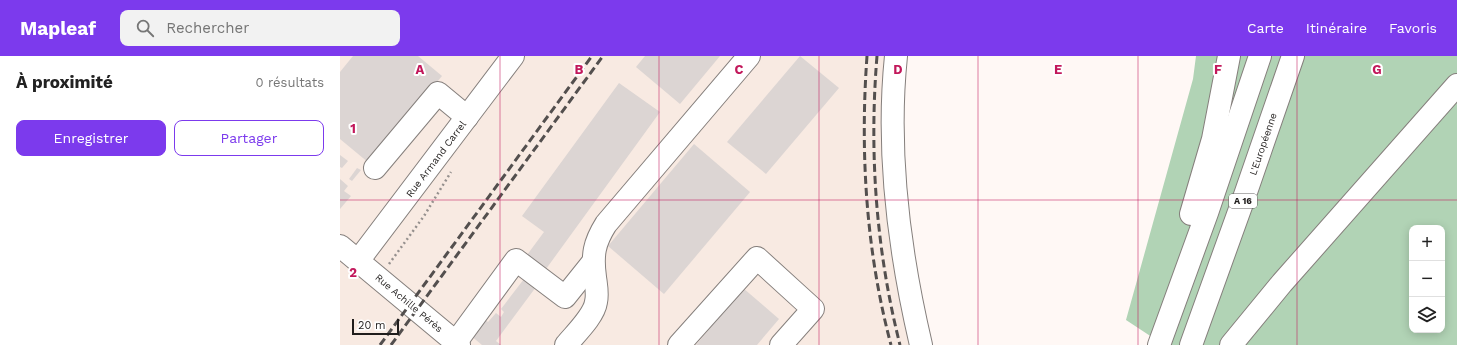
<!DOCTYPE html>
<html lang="fr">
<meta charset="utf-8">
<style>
:root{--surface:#fff;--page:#f2f2f2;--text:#222;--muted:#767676;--line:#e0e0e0;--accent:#7c3aed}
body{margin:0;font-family:"Work Sans",sans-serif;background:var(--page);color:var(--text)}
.controls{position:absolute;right:12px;bottom:12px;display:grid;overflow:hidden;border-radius:8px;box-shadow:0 2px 10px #0003}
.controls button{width:36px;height:36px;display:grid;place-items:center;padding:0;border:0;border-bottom:1px solid var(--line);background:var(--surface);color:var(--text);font:20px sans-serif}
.scale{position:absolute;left:12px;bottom:10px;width:47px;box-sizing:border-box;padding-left:4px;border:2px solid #201d1c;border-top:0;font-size:11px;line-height:14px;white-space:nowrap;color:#201d1c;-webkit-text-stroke:3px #fff;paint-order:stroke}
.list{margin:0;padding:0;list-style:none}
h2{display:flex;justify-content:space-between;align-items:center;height:52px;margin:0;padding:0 16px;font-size:17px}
h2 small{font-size:13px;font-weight:400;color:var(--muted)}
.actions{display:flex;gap:8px;padding:12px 16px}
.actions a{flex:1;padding:9px 0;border:1px solid var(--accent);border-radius:8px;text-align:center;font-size:14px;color:var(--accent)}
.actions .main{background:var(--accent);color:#fff}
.icon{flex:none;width:22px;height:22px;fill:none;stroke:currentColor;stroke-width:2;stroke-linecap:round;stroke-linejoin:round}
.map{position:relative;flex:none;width:1117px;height:289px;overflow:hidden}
header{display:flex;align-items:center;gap:24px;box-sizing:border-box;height:56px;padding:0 20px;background:var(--accent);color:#fff}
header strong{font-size:19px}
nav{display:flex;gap:22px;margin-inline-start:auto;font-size:14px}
.search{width:280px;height:36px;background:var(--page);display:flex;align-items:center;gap:10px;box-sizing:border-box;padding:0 14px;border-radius:8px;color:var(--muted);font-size:15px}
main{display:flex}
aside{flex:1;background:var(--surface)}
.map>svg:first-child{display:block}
</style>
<header>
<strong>Mapleaf</strong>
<div class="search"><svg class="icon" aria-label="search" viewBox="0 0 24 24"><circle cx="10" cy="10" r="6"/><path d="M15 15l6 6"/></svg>Rechercher</div>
<nav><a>Carte</a><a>Itinéraire</a><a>Favoris</a></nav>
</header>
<main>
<aside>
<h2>À proximité<small>0 résultats</small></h2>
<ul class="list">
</ul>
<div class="actions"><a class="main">Enregistrer</a><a>Partager</a></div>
</aside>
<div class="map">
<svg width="1117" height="289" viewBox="0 0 1117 289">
<rect width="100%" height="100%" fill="#fff8f5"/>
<polygon fill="#f8eae2" points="0,0 561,0 560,13 573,289 0,289"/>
<path fill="#b1d3b5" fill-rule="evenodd" d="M856 0H1117V289H824L786 264 853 23ZM1072 172H1102V274H1072Z"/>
<g fill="#dcd5d3">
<polygon points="13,0 78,0 102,20 29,107 0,83 0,16"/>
<polygon points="305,0 380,0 340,48 296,11"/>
<polygon points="460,0 499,32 426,118 387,86"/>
<polygon points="279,27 320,56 206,213 187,199 204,176 182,160"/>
<polygon points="354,88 410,136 324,238 268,190"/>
<polygon points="0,99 8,105 2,112 0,111"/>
<polygon points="17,112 21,114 12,125 9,123"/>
<polygon points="0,123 8,130 4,135 11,140 0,153"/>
<polygon points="184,223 196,231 156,285 161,289 142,289 130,279 143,262 148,266 156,257 161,261 164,256 161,253"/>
<polygon points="403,232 439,263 417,289 356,289"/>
</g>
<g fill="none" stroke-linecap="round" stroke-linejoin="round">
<defs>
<g id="minor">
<path d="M556 0C546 96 559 195 581 289"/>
<polyline points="35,112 98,37 127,61"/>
<polyline points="0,190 119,289"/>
<polyline points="18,205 173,0"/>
<polyline points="116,286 176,204 225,241 253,206"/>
<path d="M226 289C236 277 254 260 256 246 258 238 256 229 255 221 252 199 254 187 266 168L409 0"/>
<polyline points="339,289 417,202 473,253 441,289"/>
</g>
<g id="highway">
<polyline points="851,158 873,83 889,0"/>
<polyline points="819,289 867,157 920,0"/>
<polyline points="851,289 905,139 953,0"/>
<polyline points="891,289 942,227 1117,29"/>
</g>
</defs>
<use href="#minor" stroke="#857f7c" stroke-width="24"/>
<use href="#highway" stroke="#857f7c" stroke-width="24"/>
<polyline stroke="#95908e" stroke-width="2.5" stroke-dasharray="2 3" stroke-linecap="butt" points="49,208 84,160 111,116"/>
<use href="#minor" stroke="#fff" stroke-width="22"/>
<use href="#highway" stroke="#fff" stroke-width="22"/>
<g stroke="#534f4e" stroke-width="3" stroke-dasharray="8 4" stroke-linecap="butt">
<path d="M527 0C520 97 526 195 551 289"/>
<path d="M537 0C529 97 536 194 560 289"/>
<polyline points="40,289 252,0"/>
<polyline points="51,289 263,0"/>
</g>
</g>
<path fill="none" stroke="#c2185b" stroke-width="1" stroke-opacity="0.55" d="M160 0V289M319 0V289M479 0V289M638 0V289M798 0V289M957 0V289M0 144H1117"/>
<g text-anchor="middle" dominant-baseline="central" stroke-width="4" stroke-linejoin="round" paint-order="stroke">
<rect fill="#fff" stroke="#636160" stroke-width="1" x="889" y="138" width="28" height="14" rx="3"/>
<g font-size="9" font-weight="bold" fill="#201d1c">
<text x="903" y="145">A 16</text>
</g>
<g font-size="10" fill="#201d1c" stroke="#fff">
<text transform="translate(923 88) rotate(-71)">L'Européenne</text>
<text transform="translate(96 103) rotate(-53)">Rue Armand Carrel</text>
<text transform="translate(69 247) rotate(40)">Rue Achille Pérès</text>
</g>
</g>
<g font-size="13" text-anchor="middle" font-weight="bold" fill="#c2185b" stroke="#fff" stroke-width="4" stroke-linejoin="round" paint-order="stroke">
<text x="80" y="18">A</text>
<text x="239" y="18">B</text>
<text x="399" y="18">C</text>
<text x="558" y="18">D</text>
<text x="718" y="18">E</text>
<text x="878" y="18">F</text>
<text x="1037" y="18">G</text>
<text x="13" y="77">1</text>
<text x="13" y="221">2</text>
</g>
</svg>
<div class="controls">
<button>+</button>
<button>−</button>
<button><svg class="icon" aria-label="layers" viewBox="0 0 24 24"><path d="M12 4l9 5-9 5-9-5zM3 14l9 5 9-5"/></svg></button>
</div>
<div class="scale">20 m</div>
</div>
</main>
